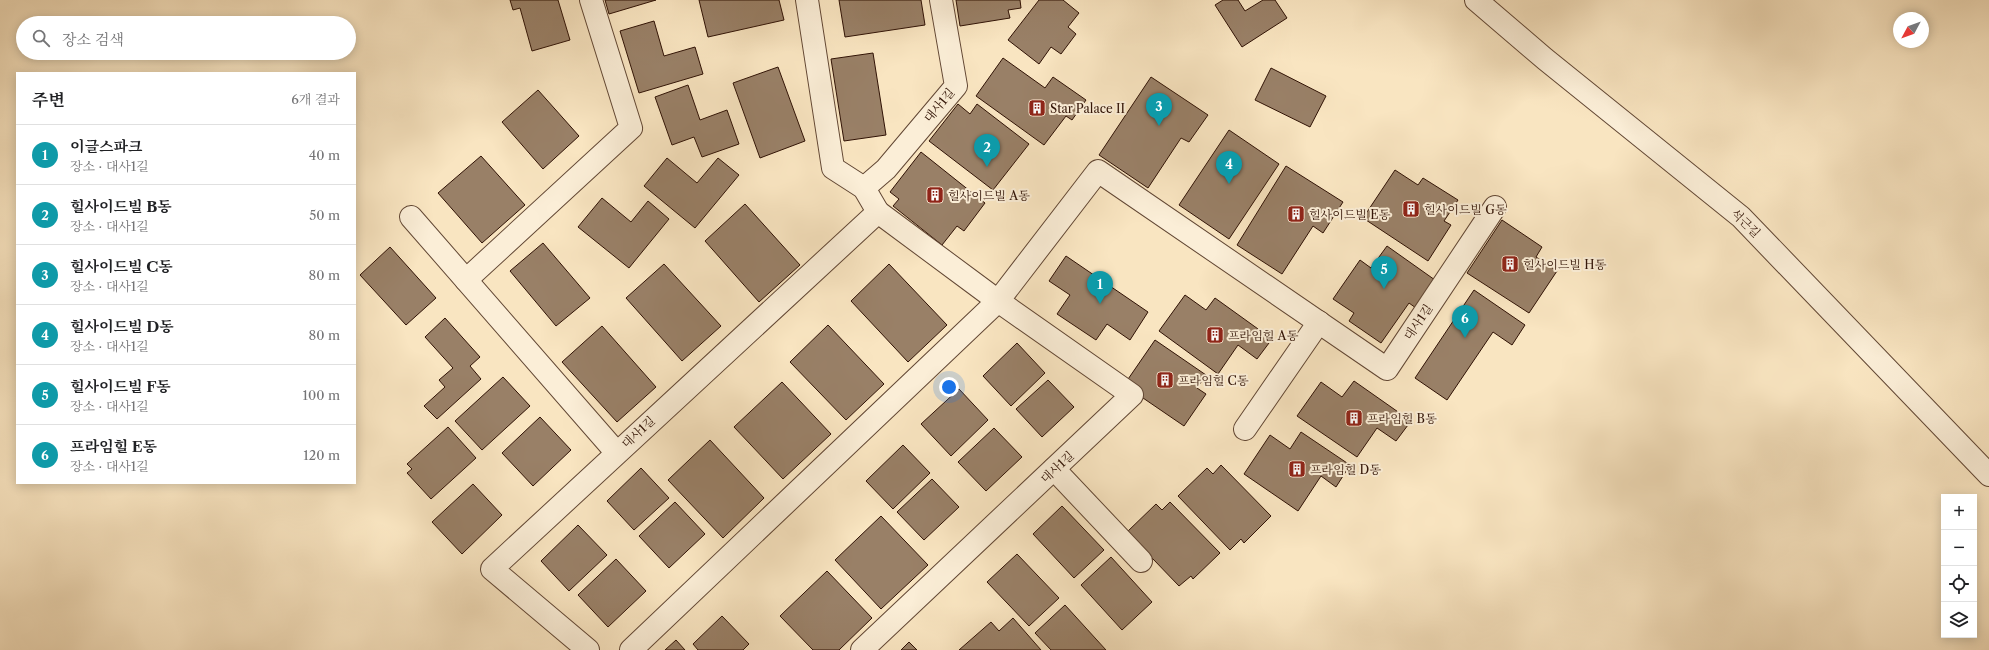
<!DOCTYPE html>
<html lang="ko">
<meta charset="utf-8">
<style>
:root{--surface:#fff;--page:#f2f2f2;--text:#202124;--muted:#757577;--line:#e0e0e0;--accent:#8f2418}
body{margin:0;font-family:"Libre Caslon Text","Noto Serif KR",serif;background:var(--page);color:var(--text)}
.controls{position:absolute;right:12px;bottom:12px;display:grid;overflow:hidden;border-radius:0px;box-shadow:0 2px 10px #0003}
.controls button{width:36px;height:36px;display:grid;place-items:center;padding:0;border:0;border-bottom:1px solid var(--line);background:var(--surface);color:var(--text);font:20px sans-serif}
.compass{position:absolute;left:1893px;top:12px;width:36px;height:36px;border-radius:50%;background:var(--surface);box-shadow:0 2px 10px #0003;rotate:229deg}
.you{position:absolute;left:949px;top:387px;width:14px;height:14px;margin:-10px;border:3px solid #fff;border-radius:50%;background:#1a73e8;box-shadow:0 0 0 6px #1a73e833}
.badge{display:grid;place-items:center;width:26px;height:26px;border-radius:50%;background:var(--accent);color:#fff;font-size:13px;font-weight:700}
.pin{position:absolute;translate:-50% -33px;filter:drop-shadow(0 1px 2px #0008)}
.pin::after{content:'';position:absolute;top:21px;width:14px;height:12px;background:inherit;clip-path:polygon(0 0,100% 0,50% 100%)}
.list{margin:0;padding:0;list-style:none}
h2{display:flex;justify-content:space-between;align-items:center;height:52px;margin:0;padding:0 16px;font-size:17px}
h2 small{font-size:13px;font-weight:400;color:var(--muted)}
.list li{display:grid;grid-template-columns:26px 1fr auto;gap:12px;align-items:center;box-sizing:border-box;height:60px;padding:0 16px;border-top:1px solid var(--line)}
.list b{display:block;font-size:15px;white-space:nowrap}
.list p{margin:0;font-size:13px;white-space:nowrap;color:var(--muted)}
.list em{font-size:13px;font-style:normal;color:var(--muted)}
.icon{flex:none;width:22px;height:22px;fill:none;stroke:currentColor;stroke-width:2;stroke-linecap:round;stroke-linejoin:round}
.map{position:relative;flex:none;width:1989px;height:650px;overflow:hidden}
.search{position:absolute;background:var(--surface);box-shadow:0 2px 10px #0003;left:16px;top:16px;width:340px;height:44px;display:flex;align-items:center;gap:10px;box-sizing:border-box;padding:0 14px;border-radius:22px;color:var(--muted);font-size:15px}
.panel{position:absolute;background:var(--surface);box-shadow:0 2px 10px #0003;left:16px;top:72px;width:340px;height:412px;border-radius:0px}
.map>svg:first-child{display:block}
</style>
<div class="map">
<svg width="1989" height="650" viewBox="0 0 1989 650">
<rect width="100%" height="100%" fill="#f9e5c1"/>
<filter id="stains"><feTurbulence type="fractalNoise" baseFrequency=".005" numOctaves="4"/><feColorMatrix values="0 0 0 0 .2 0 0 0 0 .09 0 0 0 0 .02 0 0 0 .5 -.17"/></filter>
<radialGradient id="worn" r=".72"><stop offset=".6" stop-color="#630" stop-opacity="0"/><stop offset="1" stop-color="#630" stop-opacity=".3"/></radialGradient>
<g fill="#998067" stroke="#301205">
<polygon points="510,0 558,0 570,40 532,51 520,8 513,10"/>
<polygon points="605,0 656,0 609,14"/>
<polygon points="699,0 779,0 784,20 708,37"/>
<polygon points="839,0 921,0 925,25 845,37"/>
<polygon points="956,0 1020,0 1021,8 1008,10 1010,18 960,26"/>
<polygon points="1039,0 1063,0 1079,13 1068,27 1076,34 1061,54 1051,47 1039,64 1008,40"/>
<polygon points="1223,0 1238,0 1245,11 1263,0 1275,0 1287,18 1242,47 1215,5"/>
<polygon points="654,21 664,56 695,47 703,74 639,93 620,31"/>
<polygon points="873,53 886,135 844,141 831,59"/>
<polygon points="1003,58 1045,88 1053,77 1086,100 1072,120 1066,116 1044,145 976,96"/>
<polygon points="778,67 805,141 760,158 733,83"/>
<polygon points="1271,68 1326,96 1310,127 1255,100"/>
<polygon points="1151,77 1208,115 1189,142 1181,138 1148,188 1099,155"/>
<polygon points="688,85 700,120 727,110 739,144 702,157 694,137 672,145 655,97"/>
<polygon points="538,90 579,136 543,169 502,122"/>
<polygon points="958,104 970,114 977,104 1029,144 993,190 929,141"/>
<polygon points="1229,130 1279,164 1229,239 1179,205"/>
<polygon points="921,152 985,203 964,231 957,226 942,245 893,206 899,199 890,192"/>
<polygon points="481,156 525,205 482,243 438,193"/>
<polygon points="667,158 697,183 718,158 739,175 695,228 644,186"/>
<polygon points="1286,166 1343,202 1323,233 1313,226 1282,274 1237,245"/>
<polygon points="1395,170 1418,185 1423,178 1458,200 1444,221 1451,225 1428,261 1363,218"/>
<polygon points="602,198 631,222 648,201 669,219 629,268 578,227"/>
<polygon points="745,204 800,265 759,302 705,241"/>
<polygon points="1502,220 1542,247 1536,257 1557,271 1529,313 1467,273"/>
<polygon points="543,243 590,298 556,326 510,271"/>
<polygon points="1387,246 1435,280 1416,308 1409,303 1381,343 1349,321 1354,313 1333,299 1360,260 1371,268"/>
<polygon points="390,247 436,298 406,325 360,275"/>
<polygon points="1066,256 1148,312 1130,340 1107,324 1096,340 1057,314 1070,295 1049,281"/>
<polygon points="664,264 721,326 682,361 626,298"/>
<polygon points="889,264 947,325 908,362 851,301"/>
<polygon points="1474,290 1525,325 1512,345 1493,332 1447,400 1415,378"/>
<polygon points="1185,295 1206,310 1215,298 1272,339 1257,359 1238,345 1218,374 1159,331"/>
<polygon points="445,318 480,357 470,366 481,379 437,419 424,406 445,387 439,380 453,368 425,337"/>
<polygon points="828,325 884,384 846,420 790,362"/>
<polygon points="602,326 656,387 617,422 562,362"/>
<polygon points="1155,340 1206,375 1197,388 1206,394 1184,426 1124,385"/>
<polygon points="1017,343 1045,373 1011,406 983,376"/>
<polygon points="503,377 530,406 482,450 455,421"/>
<polygon points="1048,380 1074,407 1042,437 1016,409"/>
<polygon points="1354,381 1411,421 1396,441 1377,428 1357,457 1297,416 1321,382 1342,397"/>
<polygon points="782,382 831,434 783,479 734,427"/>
<polygon points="959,389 988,420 951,456 921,424"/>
<polygon points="540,417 571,450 533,486 502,453"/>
<polygon points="448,427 476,458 431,499 407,473 412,469 407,464"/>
<polygon points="994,428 1022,457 986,491 958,462"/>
<polygon points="1301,432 1350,465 1336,487 1321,476 1298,511 1244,474 1270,435 1290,449"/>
<polygon points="710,440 764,498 723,538 668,480"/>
<polygon points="903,445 930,473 893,509 866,481"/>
<polygon points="1221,465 1271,516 1244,543 1241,539 1230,550 1178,496 1207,468 1213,474"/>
<polygon points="641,468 669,498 634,530 607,501"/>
<polygon points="932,479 959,507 924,540 897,512"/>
<polygon points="473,484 502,515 462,554 432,522"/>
<polygon points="675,502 705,534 669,568 639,536"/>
<polygon points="1170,502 1220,553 1193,579 1191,576 1179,586 1127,532 1156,504 1162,510"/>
<polygon points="1062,506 1104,550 1074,578 1033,534"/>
<polygon points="881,516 928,565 881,609 835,560"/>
<polygon points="578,525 607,555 569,591 541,561"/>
<polygon points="1017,554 1059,598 1029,626 987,582"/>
<polygon points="1111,557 1152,602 1122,630 1081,585"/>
<polygon points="616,559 646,591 608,627 578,595"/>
<polygon points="827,571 872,618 839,650 813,650 780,616"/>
<polygon points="1065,605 1106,650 1051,650 1035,633"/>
<polygon points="722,616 749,644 743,650 698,650 693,644"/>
<polygon points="1013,618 1041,650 959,650 991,622 999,631"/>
<polygon points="676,640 685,650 665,650"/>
<polygon points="909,642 917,650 901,650"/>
</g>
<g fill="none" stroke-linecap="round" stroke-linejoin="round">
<defs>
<g id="minor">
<polyline points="807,0 833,168 864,188 878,212"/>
<polyline points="1476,0 1545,59 1741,217 1989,475"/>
<polyline points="864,188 886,169 956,86 941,0"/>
<polyline points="411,217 616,452"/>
<polyline points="466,280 631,128 591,0"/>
<polyline points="1245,429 1319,322"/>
<polyline points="1054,469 1141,561"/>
<polyline points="588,650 492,569 878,212 998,301 1132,395 862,650"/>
<polyline points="631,650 998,301 1098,171 1387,369 1495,207"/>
</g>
</defs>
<use href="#minor" stroke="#624734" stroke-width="24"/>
<use href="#minor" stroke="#fbeed7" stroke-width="22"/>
</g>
<defs>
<symbol id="building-square" viewBox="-11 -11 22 22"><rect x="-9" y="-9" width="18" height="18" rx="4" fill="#8f2418" stroke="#fbeed7"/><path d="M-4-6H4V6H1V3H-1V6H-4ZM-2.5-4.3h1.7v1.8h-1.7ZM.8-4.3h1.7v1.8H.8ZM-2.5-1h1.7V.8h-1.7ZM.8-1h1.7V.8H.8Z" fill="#fff"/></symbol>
</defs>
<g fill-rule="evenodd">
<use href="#building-square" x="1027" y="98" width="20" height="20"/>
<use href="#building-square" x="925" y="185" width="20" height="20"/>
<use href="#building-square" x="1401" y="199" width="20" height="20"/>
<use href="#building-square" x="1286" y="204" width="20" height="20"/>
<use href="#building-square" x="1500" y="254" width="20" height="20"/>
<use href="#building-square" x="1205" y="325" width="20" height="20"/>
<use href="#building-square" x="1155" y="370" width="20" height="20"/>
<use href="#building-square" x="1344" y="408" width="20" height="20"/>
<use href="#building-square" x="1287" y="459" width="20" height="20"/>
</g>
<g text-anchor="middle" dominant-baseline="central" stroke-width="4" stroke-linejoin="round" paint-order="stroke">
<g font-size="12" fill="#301205" stroke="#fbeed7">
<text transform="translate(939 105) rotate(-50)">대사1길</text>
<text transform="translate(1746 223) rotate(44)">석근길</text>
<text transform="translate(1418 322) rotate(-56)">대사1길</text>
<text transform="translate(638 432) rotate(-43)">대사1길</text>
<text transform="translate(1057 467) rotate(-43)">대사1길</text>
</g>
<g font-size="12" fill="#301205" stroke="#fbeed7" text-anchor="start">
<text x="1050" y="108">Star Palace II</text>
<text x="948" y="195">힐사이드빌 A동</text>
<text x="1424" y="209">힐사이드빌 G동</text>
<text x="1309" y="214">힐사이드빌 E동</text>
<text x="1523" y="264">힐사이드빌 H동</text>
<text x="1228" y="335">프라임힐 A동</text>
<text x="1178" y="380">프라임힐 C동</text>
<text x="1367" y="418">프라임힐 B동</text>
<text x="1310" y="469">프라임힐 D동</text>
</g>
</g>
<rect width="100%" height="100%" filter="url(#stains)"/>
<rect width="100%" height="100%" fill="url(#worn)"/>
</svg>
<div class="controls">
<button>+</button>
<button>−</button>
<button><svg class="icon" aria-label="locate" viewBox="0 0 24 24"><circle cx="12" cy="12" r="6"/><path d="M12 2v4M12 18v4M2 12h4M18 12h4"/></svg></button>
<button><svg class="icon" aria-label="layers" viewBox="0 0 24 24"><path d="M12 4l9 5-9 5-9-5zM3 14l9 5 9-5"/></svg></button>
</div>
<svg class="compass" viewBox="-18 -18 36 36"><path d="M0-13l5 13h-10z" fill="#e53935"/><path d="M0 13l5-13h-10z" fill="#757577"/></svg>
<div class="you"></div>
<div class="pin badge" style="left:1100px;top:304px;background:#0f9aa8">1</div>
<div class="pin badge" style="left:987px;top:167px;background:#0f9aa8">2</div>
<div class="pin badge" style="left:1159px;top:126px;background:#0f9aa8">3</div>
<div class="pin badge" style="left:1229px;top:184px;background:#0f9aa8">4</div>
<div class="pin badge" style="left:1384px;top:289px;background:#0f9aa8">5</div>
<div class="pin badge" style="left:1465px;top:338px;background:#0f9aa8">6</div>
<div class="search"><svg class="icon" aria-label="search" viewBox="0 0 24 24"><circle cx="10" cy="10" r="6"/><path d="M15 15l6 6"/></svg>장소 검색</div>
<section class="panel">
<h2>주변<small>6개 결과</small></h2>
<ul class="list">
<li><span class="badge" style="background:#0f9aa8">1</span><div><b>이글스파크</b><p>장소 · 대사1길</p></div><em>40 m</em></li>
<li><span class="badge" style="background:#0f9aa8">2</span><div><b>힐사이드빌 B동</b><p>장소 · 대사1길</p></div><em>50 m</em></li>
<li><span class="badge" style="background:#0f9aa8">3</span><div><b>힐사이드빌 C동</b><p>장소 · 대사1길</p></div><em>80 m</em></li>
<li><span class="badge" style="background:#0f9aa8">4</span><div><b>힐사이드빌 D동</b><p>장소 · 대사1길</p></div><em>80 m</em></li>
<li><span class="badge" style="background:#0f9aa8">5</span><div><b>힐사이드빌 F동</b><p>장소 · 대사1길</p></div><em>100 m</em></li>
<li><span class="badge" style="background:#0f9aa8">6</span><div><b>프라임힐 E동</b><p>장소 · 대사1길</p></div><em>120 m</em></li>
</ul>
</section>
</div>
